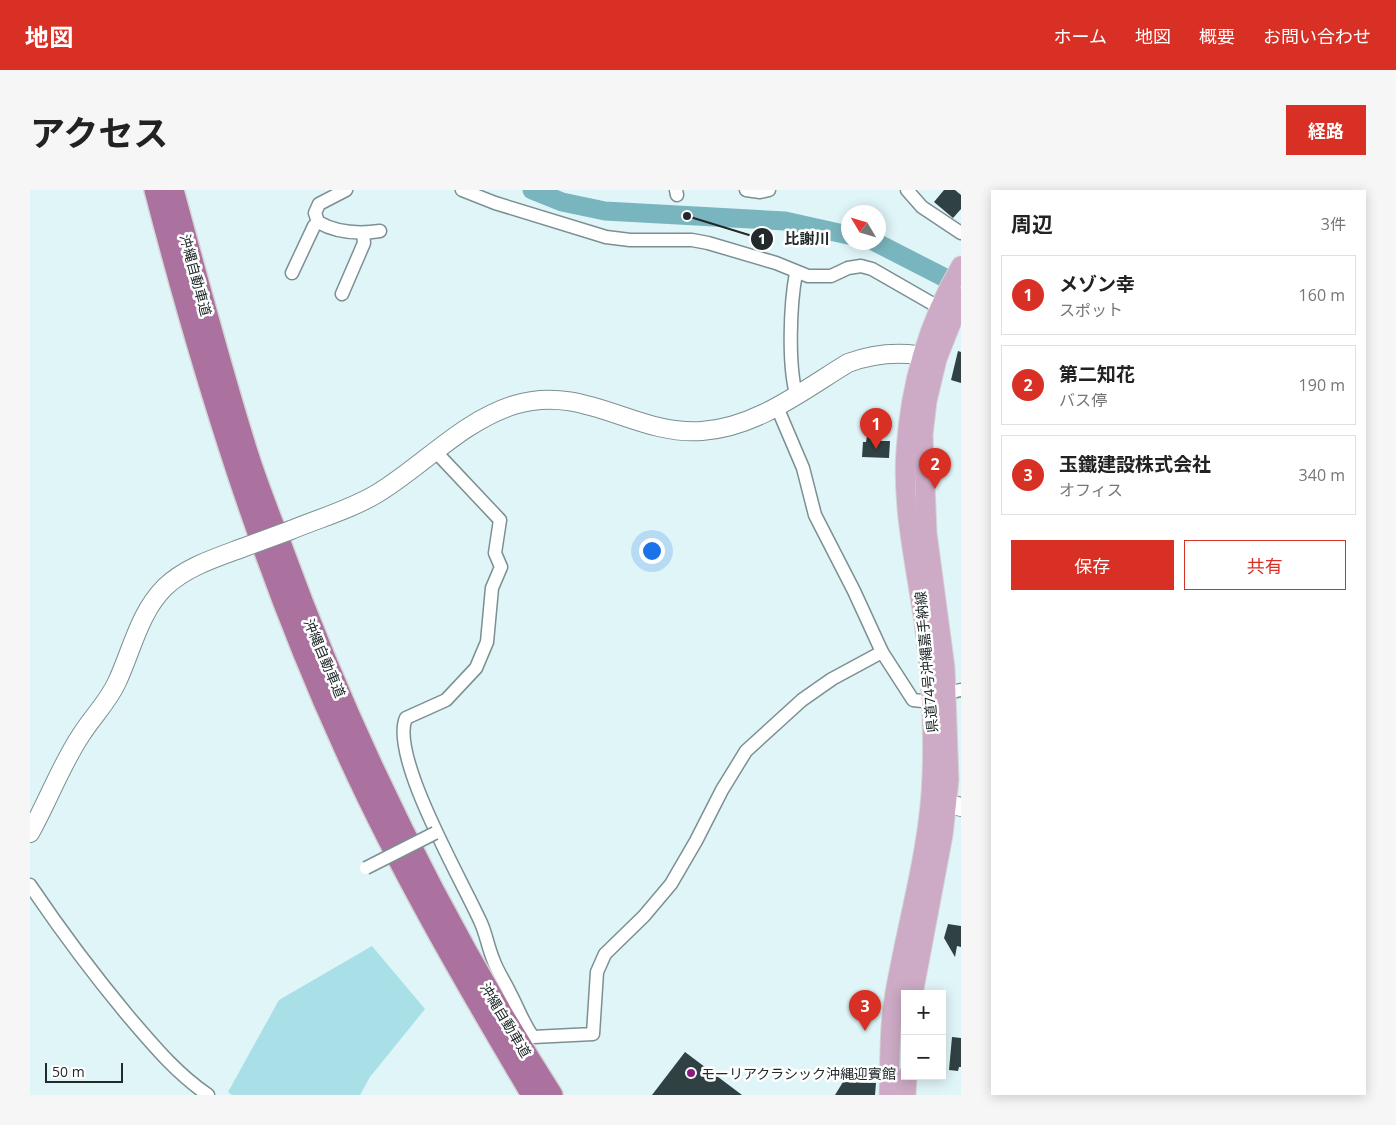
<!DOCTYPE html>
<html lang="ja">
<meta charset="utf-8">
<style>
:root{--surface:#fff;--page:#f6f6f6;--text:#222;--muted:#767676;--line:#e0e0e0;--accent:#d93025}
body{margin:0;font-family:"Open Sans","Noto Sans JP",sans-serif;background:var(--page);color:var(--text)}
.controls{position:absolute;right:15px;bottom:15px;display:grid;overflow:hidden;border-radius:0px;box-shadow:0 2px 12px #0003}
.controls button{width:45px;height:45px;display:grid;place-items:center;padding:0;border:0;border-bottom:1px solid var(--line);background:var(--surface);color:var(--text);font:25px sans-serif}
.compass{position:absolute;left:811px;top:15px;width:45px;height:45px;border-radius:50%;background:var(--surface);box-shadow:0 2px 12px #0003;rotate:308deg}
.scale{position:absolute;left:15px;bottom:12px;width:78px;box-sizing:border-box;padding-left:5px;border:2px solid #21292a;border-top:0;font-size:14px;line-height:18px;white-space:nowrap;color:#21292a;-webkit-text-stroke:4px #fff;paint-order:stroke}
.you{position:absolute;left:621px;top:360px;width:18px;height:18px;margin:-12px;border:4px solid #fff;border-radius:50%;background:#1a73e8;box-shadow:0 0 0 8px #1a73e833}
.badge{display:grid;place-items:center;width:32px;height:32px;border-radius:50%;background:var(--accent);color:#fff;font-size:16px;font-weight:700}
.pin{position:absolute;translate:-50% -41px;filter:drop-shadow(0 1px 2px #0008)}
.pin::after{content:'';position:absolute;top:26px;width:18px;height:15px;background:inherit;clip-path:polygon(0 0,100% 0,50% 100%)}
.list{margin:0;padding:0;list-style:none}
h2{display:flex;justify-content:space-between;align-items:center;height:65px;margin:0;padding:0 20px;font-size:21px}
h2 small{font-size:16px;font-weight:400;color:var(--muted)}
.list li{display:grid;grid-template-columns:32px 1fr auto;gap:15px;align-items:center;box-sizing:border-box;height:80px;margin:0 10px 10px;padding:0 10px;border:1px solid var(--line);border-radius:0px}
.list b{display:block;font-size:19px;white-space:nowrap}
.list p{margin:0;font-size:16px;white-space:nowrap;color:var(--muted)}
.list em{font-size:16px;font-style:normal;color:var(--muted)}
.actions{display:flex;gap:10px;padding:15px 20px}
.actions a{flex:1;padding:11px 0;border:1px solid var(--accent);border-radius:0px;text-align:center;font-size:18px;color:var(--accent)}
.actions .main{background:var(--accent);color:#fff}
.map{position:relative;flex:none;width:931px;height:905px;overflow:hidden;border-radius:0px}
header{display:flex;align-items:center;gap:30px;box-sizing:border-box;height:70px;padding:0 25px;background:var(--accent);color:#fff}
header strong{font-size:24px}
nav{display:flex;gap:28px;margin-inline-start:auto;font-size:18px}
.intro{display:flex;align-items:center;justify-content:space-between;box-sizing:border-box;height:120px;padding:0 30px}
h1{margin:0;font-size:35px}
.button{padding:12px 22px;border-radius:0px;background:var(--accent);color:#fff;font-size:18px;font-weight:700}
main{display:flex;gap:30px;padding:0 30px}
aside{flex:1;background:var(--surface);border-radius:0px;box-shadow:0 2px 12px #0003}
.map>svg:first-child{display:block}
</style>
<header>
<strong>地図</strong>
<nav><a>ホーム</a><a>地図</a><a>概要</a><a>お問い合わせ</a></nav>
</header>
<div class="intro"><h1>アクセス</h1><a class="button">経路</a></div>
<main>
<div class="map">
<svg width="931" height="905" viewBox="0 0 931 905">
<rect width="100%" height="100%" fill="#e0f5f8"/>
<polygon fill="#a9dfe7" points="342,756 395,819 340,887 330,905 202,905 198,902 249,810"/>
<g fill="none" stroke-linecap="round" stroke-linejoin="round">
<g stroke="#79b5be" stroke-width="19">
<polyline points="502,0 532,12 575,21 755,31 818,45"/>
<polyline points="845,52 931,96"/>
</g>
</g>
<g fill="#2f4143">
<polygon points="914,0 925,0 931,5 931,19 923,28 904,12"/>
<polygon points="928,161 931,162 931,193 921,190"/>
<polygon points="837,246 843,246 845,251 860,251 859,268 832,267 833,252 836,252"/>
<polygon points="918,734 931,736 931,757 927,756 925,767 914,748"/>
<polygon points="922,847 931,848 931,877 929,877 928,881 919,880"/>
<polygon points="655,862 712,905 622,905"/>
<polygon points="813,892 846,893 845,905 805,905"/>
</g>
<g fill="none" stroke-linecap="round" stroke-linejoin="round">
<defs>
<g id="street">
<path d="M316 0 289 14 285 23 288 32C307 43 329 44 350 41"/>
<polyline points="432,0 465,13 576,47 600,50 662,50 678,53 746,73 778,86 801,86 818,78 831,76 842,79 910,118"/>
<polyline points="646,0 647,5"/>
<polyline points="716,0 730,2 739,0"/>
<polyline points="877,0 892,17 931,43"/>
<polyline points="262,83 284,36 288,32"/>
<path d="M766 83C760 115 758 173 766 204"/>
<polyline points="312,104 334,53 333,43"/>
<polyline points="747,217 773,278 785,325 824,401 852,462 883,510 902,512"/>
<path d="M405 261 470 330 465 363 471 377 462 398 457 452 446 478 416 510 376 528C359 566 434 694 451 733 456 744 458 757 463 769 467 781 475 792 480 803 488 818 493 833 503 847L563 844 567 782 575 764 614 726 641 694 666 651 692 600 716 561 772 510 802 489 852 462"/>
<polyline points="916,503 931,500"/>
<path d="M0 695C31 741 64 785 99 827 124 856 146 883 178 905"/>
</g>
<g id="secondary">
<path d="M261 340C290 328 322 319 348 303 394 275 431 232 484 215 555 193 605 246 672 241 727 237 772 201 818 173 847 162 875 161 905 168"/>
<polyline points="903,612 917,613 931,617"/>
<path d="M0 643C18 611 31 575 51 545 63 526 78 512 87 492 102 460 109 423 135 397 156 377 185 368 212 358"/>
</g>
<g id="primary">
<polyline points="883,804 913,645 919,590 915,478 897,343 893,245 897,211 907,169 931,108"/>
<path d="M859 905C860 872 859 836 865 803 877 733 900 657 902 586 904 533 901 479 893 426 885 372 872 316 876 261 880 196 898 133 931 76"/>
<polyline points="876,905 877,886"/>
</g>
<g id="highway">
<path d="M125 0C174 189 233 379 314 557 368 677 435 792 502 905"/>
<path d="M143 0C167 88 190 176 217 262 227 294 239 324 251 355 321 548 412 732 522 905"/>
</g>
</defs>
<use href="#street" stroke="#7c9092" stroke-width="15"/>
<use href="#secondary" stroke="#7c9092" stroke-width="20"/>
<use href="#primary" stroke="#d3d4d4" stroke-width="21"/>
<use href="#highway" stroke="#d3d4d4" stroke-width="24"/>
<use href="#street" stroke="#fff" stroke-width="12"/>
<use href="#secondary" stroke="#fff" stroke-width="18"/>
<use href="#primary" stroke="#cdaac5" stroke-width="19"/>
<use href="#highway" stroke="#ab719f" stroke-width="21"/>
<defs>
<polyline id="street-bridge" points="336,678 405,643"/>
<polyline id="secondary-bridge" points="212,358 261,340"/>
</defs>
<use href="#street-bridge" stroke="#7c9092" stroke-width="15" stroke-linecap="butt"/>
<use href="#secondary-bridge" stroke="#7c9092" stroke-width="20" stroke-linecap="butt"/>
<use href="#street-bridge" stroke="#fff" stroke-width="12"/>
<use href="#secondary-bridge" stroke="#fff" stroke-width="18"/>
</g>
<circle fill="#8c1a7c" stroke="#fff" stroke-width="2" cx="661" cy="883" r="5"/>
<g text-anchor="middle" dominant-baseline="central" stroke-width="5" stroke-linejoin="round" paint-order="stroke">
<g font-size="14" fill="#21292a" stroke="#fff">
<text transform="translate(166 85) rotate(75)">沖縄自動車道</text>
<text transform="translate(295 468) rotate(67)">沖縄自動車道</text>
<text transform="translate(896 472) rotate(-95)">県道74号沖縄嘉手納線</text>
<text transform="translate(476 830) rotate(59)">沖縄自動車道</text>
</g>
<g font-size="14" fill="#21292a" stroke="#fff" text-anchor="start">
<text x="671" y="883">モーリアクラシック沖縄迎賓館</text>
</g>
</g>
<path fill="none" stroke="#21292a" stroke-width="2" d="M657 26L732 49"/>
<g fill="#21292a" stroke="#fff" stroke-width="2">
<circle cx="657" cy="26" r="5"/>
<circle cx="732" cy="49" r="12"/>
</g>
<g font-size="15" text-anchor="middle" font-weight="bold" fill="#fff">
<text x="732" y="54">1</text>
</g>
<g font-size="15" text-anchor="middle" font-weight="bold" fill="#21292a" stroke="#fff" stroke-width="5" stroke-linejoin="round" paint-order="stroke">
<text x="777" y="54">比謝川</text>
</g>
</svg>
<div class="controls">
<button>+</button>
<button>−</button>
</div>
<svg class="compass" viewBox="-18 -18 36 36"><path d="M0-13l5 13h-10z" fill="#e53935"/><path d="M0 13l5-13h-10z" fill="#767676"/></svg>
<div class="scale">50 m</div>
<div class="you"></div>
<div class="pin badge" style="left:846px;top:259px">1</div>
<div class="pin badge" style="left:905px;top:299px">2</div>
<div class="pin badge" style="left:835px;top:841px">3</div>
</div>
<aside>
<h2>周辺<small>3件</small></h2>
<ul class="list">
<li><span class="badge">1</span><div><b>メゾン幸</b><p>スポット</p></div><em>160 m</em></li>
<li><span class="badge">2</span><div><b>第二知花</b><p>バス停</p></div><em>190 m</em></li>
<li><span class="badge">3</span><div><b>玉鐵建設株式会社</b><p>オフィス</p></div><em>340 m</em></li>
</ul>
<div class="actions"><a class="main">保存</a><a>共有</a></div>
</aside>
</main>
